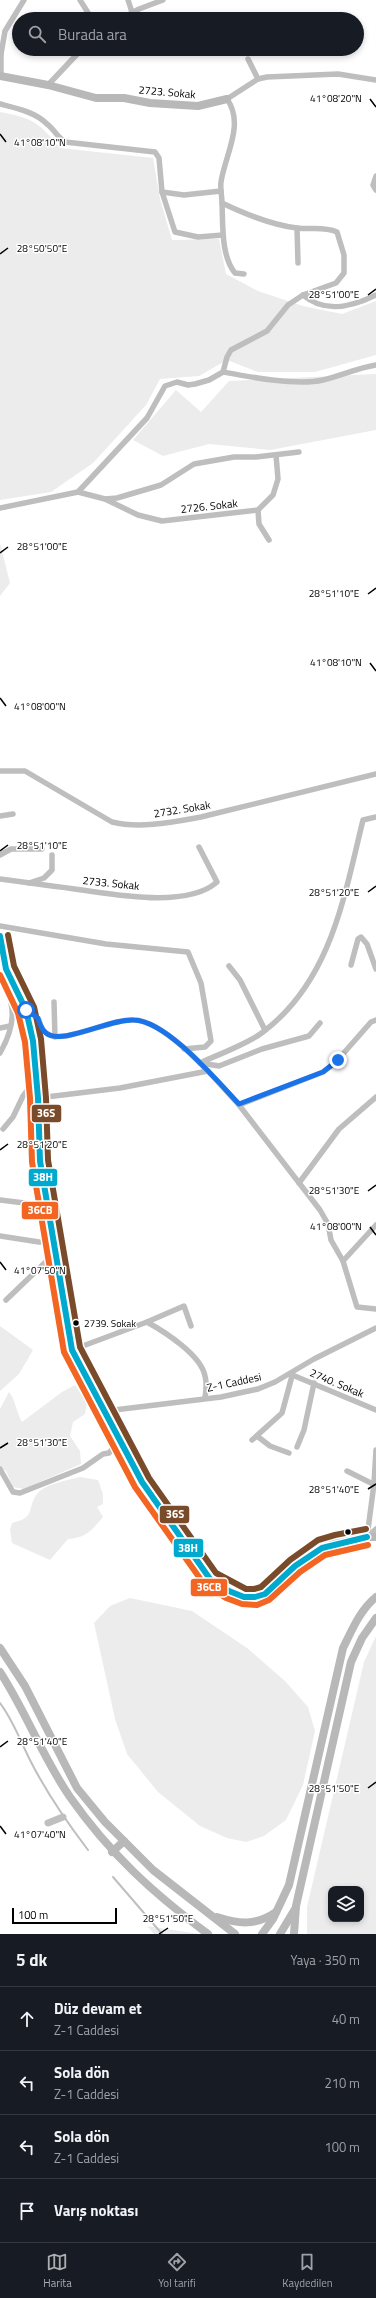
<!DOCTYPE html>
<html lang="tr">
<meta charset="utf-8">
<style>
:root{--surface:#171b24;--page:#20242c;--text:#f1f3f6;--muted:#9ea1a6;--line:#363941;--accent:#adaeaf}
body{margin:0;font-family:"Titillium Web",sans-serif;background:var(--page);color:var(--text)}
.controls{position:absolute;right:12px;bottom:12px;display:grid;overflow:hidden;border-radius:8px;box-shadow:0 2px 6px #0003}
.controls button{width:36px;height:36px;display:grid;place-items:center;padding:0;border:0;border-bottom:1px solid var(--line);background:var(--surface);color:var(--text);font:20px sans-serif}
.scale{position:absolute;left:12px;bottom:10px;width:105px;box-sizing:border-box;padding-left:4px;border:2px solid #000;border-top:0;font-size:11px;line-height:14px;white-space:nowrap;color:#000;-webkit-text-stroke:3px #fff;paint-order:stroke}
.stop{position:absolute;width:12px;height:12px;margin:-9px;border:3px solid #1a73e8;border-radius:50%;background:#fff}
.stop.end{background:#1a73e8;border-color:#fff;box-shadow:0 1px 4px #0008}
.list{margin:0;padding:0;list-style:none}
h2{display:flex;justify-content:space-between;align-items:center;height:52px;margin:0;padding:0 16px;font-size:17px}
h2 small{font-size:13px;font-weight:400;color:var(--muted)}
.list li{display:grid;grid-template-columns:26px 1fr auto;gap:12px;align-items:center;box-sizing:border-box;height:64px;padding:0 16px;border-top:1px solid var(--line)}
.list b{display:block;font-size:15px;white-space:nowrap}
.list p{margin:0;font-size:13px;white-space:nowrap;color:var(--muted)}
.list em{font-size:13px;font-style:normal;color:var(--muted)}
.icon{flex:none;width:22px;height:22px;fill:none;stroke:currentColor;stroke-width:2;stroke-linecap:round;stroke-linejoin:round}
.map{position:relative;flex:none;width:376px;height:1934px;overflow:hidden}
.search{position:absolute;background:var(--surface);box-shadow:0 2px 6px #0003;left:12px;right:12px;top:12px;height:44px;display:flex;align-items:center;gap:10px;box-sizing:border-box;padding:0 14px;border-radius:22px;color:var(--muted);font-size:15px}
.sheet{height:308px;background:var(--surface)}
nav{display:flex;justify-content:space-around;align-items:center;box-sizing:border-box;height:56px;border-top:1px solid var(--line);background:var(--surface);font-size:11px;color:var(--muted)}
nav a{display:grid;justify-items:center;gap:2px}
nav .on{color:var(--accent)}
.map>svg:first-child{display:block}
</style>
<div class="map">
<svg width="376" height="1934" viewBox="0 0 376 1934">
<rect width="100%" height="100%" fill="#fff"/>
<g fill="#ececec" fill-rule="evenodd">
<path d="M0 112C32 118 39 122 60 148L153 158 160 199 172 240 219 239 226 274 258 291 303 306 342 314 376 301V355L315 372H258L227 360 199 376 160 379 146 405 93 463 51 492 0 500Z"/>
<polygon points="376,374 376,430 270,450 209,444 163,456 133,440 176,390 201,412 229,381"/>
<polygon points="0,543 10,583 0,596"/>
<polygon points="0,1326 33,1350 19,1374 0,1391"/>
<path d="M75 1385 87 1403 85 1414 73 1422 70 1436 80 1451 81 1464 24 1489 13 1487 6 1471 0 1467V1409L9 1392C16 1401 16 1412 22 1422L62 1392Z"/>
<path d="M80 1477 98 1480 103 1494V1504L97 1507 103 1517C92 1530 86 1538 68 1539L50 1560 12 1543 10 1530 12 1523C37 1517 26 1509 37 1494 44 1484 69 1480 80 1477Z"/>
<polygon points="130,1598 192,1611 247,1648 285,1681 308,1707 315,1731 303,1785 286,1820 264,1836 246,1842 227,1838 200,1826 158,1792 127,1754 115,1719 94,1623 110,1606"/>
<path d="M376 1636V1934H307V1907L364 1662ZM331 1889H361V1919H331Z"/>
<polygon points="147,1926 199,1934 154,1934"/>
</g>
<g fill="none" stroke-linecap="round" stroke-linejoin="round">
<g stroke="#bfbfbf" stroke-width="2">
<path d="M0 1703C13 1720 20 1740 30 1760 46 1792 66 1821 88 1850"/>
<polyline points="113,1877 162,1934"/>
</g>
<polyline stroke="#bfbfbf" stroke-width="7" points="48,1823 63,1817"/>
<g stroke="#bebebe" stroke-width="5.5">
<polyline points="80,0 92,19"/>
<polyline points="128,0 132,12"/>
<polyline points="121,19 139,9 163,0"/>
<polyline points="1,54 5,31 24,0"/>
<polyline points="248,59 258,79"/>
<polyline points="1,76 1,52"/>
<polyline points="48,85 82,49"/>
<path d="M0 104C16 108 35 112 47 124 54 129 57 137 65 142L155 152 159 158 162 192 175 232 198 237 223 235"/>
<polyline points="376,176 373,185 376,190"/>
<polyline points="162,192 184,195 221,191"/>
<path d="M222 203C223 225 221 256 235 273L244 274"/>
<polyline points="297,228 298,263"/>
<path d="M303 295C325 314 352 307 376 295"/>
<path d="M223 372C250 377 297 386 323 380 341 376 357 368 376 365"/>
<path d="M78 492 147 418 165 386 177 382 188 385 195 384 209 380 223 372 227 357 231 350 267 331 288 305 303 295 336 283 344 273V255L337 232C323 226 311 230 297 228 272 225 245 214 222 203 222 196 220 188 221 182 225 155 245 124 227 99L258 79 267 77 338 74 376 80"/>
<polyline points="105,499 138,515 162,521 258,510 273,495 278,479 276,455"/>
<polyline points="0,508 78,492 105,499 117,498 161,485 194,464 234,457 256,457 299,452"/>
<polyline points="258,510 259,524 269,540"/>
<path d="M0 771H25L112 822C140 829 173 822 201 817L376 774"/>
<polyline points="0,816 13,814"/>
<polyline points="0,855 11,849 42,849"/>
<path d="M0 879C27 883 55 886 82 890 117 895 188 908 217 882L199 847"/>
<polyline points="29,883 44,878 52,870 52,855"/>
<polyline points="0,926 106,944 188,952 201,983 211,1041 205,1047 184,1049"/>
<polyline points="351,965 358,939 361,937 367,944 376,969"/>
<polyline points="229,966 240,980 265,1030"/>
<polyline points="54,1002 55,1037"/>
<path d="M26 1010 38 1017C40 1023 41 1029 46 1033 62 1046 111 1018 134 1020 167 1021 217 1081 239 1105L323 1072 335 1063 371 1022 376 1020"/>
<polyline points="0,1028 10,1026"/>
<path d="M0 1053C8 1039 15 1020 11 1003 8 989 4 984 6 970"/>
<path d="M200 1063C219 1054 248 1044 263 1032 331 981 344 897 363 820L376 817"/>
<polyline points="201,1063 219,1066 262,1049 309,1036 320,1023"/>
<polyline points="38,1098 120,1088 208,1071"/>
<polyline points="239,1105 320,1210 328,1224 331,1240 343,1261"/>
<polyline points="3,1129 13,1117 23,1096 36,1078"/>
<polyline points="299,1183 339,1129 376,1097"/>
<polyline points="0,1200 49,1206"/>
<polyline points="376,1225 343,1261 357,1307 376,1309"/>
<polyline points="0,1236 39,1242 53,1242"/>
<polyline points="6,1300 54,1254"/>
<polyline points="147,1322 184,1306 191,1326"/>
<path d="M72 1350 147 1322C165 1332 201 1355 205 1376 207 1383 206 1391 205 1398"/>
<polyline points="290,1374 376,1410"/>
<polyline points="106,1411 221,1397 258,1389 275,1382 314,1359 376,1328"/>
<polyline points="257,1436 270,1446 289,1453"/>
<polyline points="252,1440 282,1413 292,1376"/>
<polyline points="297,1447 304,1430 314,1383"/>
<polyline points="0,1469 13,1492 20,1493 83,1468 103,1454 109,1453 116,1444 122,1441"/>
<polyline points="347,1471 375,1485"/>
<polyline points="367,1537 374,1484 376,1450"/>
<polyline points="367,1537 376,1529"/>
</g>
<g stroke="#b8b8b8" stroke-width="8">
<polyline points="0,76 48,85 96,98 124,98 150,103 198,106 227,99"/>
<path d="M0 936 6 969 26 1010 33 1041 38 1098 40 1161 72 1350 106 1411 142 1482 210 1579C230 1593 253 1607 275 1587 283 1580 289 1571 296 1565 318 1547 348 1536 376 1537"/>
<polyline points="0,1648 25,1686 77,1788 105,1822 153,1870 235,1934"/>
<path d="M0 1672C26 1712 43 1758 70 1797 110 1854 153 1893 208 1934"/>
<polyline points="112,1852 124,1841"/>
<path d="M217 1917C239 1924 256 1926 276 1912"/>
<path d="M262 1934 273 1919 289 1885 343 1648C352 1630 360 1610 376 1597"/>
<polyline points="280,1934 295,1909"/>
<polyline points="294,1934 296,1906 351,1662 362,1638 376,1618"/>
</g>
<defs>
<polyline id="bus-1" points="0,936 6,969 26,1010 33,1041 38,1098 40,1161 72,1350 142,1482 210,1579 229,1591 244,1597 255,1597 265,1594 295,1566 322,1548 367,1537"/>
<polyline id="bus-2" points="0,975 18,1013 25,1042 30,1098 32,1162 64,1352 135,1487 204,1584 226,1598 242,1604 257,1605 269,1600 300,1572 325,1555 368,1545"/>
<polyline id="bus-3" points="8,935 14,966 34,1007 41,1039 46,1098 48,1160 80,1347 149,1478 216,1573 246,1589 254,1589 261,1587 290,1560 318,1540 335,1535 366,1529"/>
</defs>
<use href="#bus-1" stroke="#fff" stroke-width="9"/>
<use href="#bus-2" stroke="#fff" stroke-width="9"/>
<use href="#bus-3" stroke="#fff" stroke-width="9"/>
<use href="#bus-1" stroke="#00a9ce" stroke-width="6"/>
<use href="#bus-2" stroke="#f26522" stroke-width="6"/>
<use href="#bus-3" stroke="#7a4b2a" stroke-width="6"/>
</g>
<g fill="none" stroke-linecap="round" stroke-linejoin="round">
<path stroke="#1a73e8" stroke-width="5" d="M26 1010 38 1018C40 1024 41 1029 46 1033 62 1046 111 1018 134 1020 167 1021 217 1081 239 1104L323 1072 338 1060"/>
</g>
<path fill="none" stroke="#000" stroke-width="1.5" d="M370 99 376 107M0 134 6 142M0 254 8 248M368 295 376 289M0 553 8 547M368 594 376 588M370 663 376 671M0 698 6 706M0 851 8 845M368 892 376 886M0 1150 8 1144M368 1191 376 1185M370 1227 376 1235M0 1262 6 1270M0 1448 8 1443M368 1489 376 1484M0 1747 8 1741M368 1788 376 1782M0 1826 6 1834M159 1934 168 1928"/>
<g fill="#000" stroke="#fff" stroke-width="1.5">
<circle cx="76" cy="1323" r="3.5"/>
<circle cx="348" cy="1532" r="3.5"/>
</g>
<g text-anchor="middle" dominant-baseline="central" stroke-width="3" stroke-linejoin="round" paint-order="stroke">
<g font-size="10" fill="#000" stroke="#fff" text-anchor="start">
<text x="84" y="1323">2739. Sokak</text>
</g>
<g font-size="11" fill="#000" stroke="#fff">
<text transform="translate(167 92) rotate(5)">2723. Sokak</text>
<text transform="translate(209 506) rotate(-6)">2726. Sokak</text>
<text transform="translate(182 809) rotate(-9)">2732. Sokak</text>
<text transform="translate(111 883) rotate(6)">2733. Sokak</text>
<text transform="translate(234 1382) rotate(-12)">Z-1 Caddesi</text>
<text transform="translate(337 1383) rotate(23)">2740. Sokak</text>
</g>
</g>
<g font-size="10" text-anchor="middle" fill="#000" stroke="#fff" stroke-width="3" stroke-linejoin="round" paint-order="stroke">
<text x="336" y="102">41°08'20"N</text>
<text x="40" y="146">41°08'10"N</text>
<text x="42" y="252">28°50'50"E</text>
<text x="334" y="298">28°51'00"E</text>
<text x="42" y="550">28°51'00"E</text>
<text x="334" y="597">28°51'10"E</text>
<text x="336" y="666">41°08'10"N</text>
<text x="40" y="710">41°08'00"N</text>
<text x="42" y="849">28°51'10"E</text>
<text x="334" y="896">28°51'20"E</text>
<text x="42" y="1148">28°51'20"E</text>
<text x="334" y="1194">28°51'30"E</text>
<text x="336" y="1230">41°08'00"N</text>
<text x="40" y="1274">41°07'50"N</text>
<text x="42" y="1446">28°51'30"E</text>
<text x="334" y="1493">28°51'40"E</text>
<text x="42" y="1745">28°51'40"E</text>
<text x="334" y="1792">28°51'50"E</text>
<text x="40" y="1838">41°07'40"N</text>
<text x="168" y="1922">28°51'50"E</text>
</g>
<g stroke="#fff" stroke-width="1.5">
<rect x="31" y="1104" width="31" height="19" rx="4" fill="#7a4b2a"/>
<rect x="28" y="1168" width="30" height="19" rx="4" fill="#00a9ce"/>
<rect x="21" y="1201" width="38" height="19" rx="4" fill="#f26522"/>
<rect x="159" y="1505" width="31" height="19" rx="4" fill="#7a4b2a"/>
<rect x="173" y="1538" width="31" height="20" rx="4" fill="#00a9ce"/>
<rect x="190" y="1578" width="38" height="19" rx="4" fill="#f26522"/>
</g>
<g font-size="11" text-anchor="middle" font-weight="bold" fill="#fff">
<text x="46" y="1117">36S</text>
<text x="43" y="1181">38H</text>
<text x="40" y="1214">36CB</text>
<text x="175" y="1518">36S</text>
<text x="188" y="1552">38H</text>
<text x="209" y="1591">36CB</text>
</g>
</svg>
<div class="controls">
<button><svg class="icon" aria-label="layers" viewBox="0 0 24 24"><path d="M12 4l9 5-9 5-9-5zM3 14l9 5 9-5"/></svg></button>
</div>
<div class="scale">100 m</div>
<div class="stop" style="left:26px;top:1010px"></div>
<div class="stop end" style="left:338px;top:1060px"></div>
<div class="search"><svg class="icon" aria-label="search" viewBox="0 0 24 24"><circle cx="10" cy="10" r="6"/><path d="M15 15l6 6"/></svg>Burada ara</div>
</div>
<section class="sheet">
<h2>5 dk<small>Yaya · 350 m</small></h2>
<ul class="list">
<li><svg class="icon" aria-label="ahead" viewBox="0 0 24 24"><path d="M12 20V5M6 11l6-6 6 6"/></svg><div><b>Düz devam et</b><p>Z-1 Caddesi</p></div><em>40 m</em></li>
<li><svg class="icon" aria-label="left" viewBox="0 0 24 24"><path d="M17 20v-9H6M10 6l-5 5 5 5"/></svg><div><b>Sola dön</b><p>Z-1 Caddesi</p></div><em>210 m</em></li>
<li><svg class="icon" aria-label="left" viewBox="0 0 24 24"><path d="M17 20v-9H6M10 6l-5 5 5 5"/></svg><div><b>Sola dön</b><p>Z-1 Caddesi</p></div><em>100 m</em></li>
<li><svg class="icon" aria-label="arrive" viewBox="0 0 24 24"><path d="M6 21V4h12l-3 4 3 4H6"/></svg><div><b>Varış noktası</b></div></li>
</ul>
</section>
<nav>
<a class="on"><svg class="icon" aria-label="map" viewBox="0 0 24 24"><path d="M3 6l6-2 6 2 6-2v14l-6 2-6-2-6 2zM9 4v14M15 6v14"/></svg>Harita</a>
<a><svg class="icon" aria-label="directions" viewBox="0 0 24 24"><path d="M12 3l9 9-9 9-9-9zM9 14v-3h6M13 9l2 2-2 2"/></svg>Yol tarifi</a>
<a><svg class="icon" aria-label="saved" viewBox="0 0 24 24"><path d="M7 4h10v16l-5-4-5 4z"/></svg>Kaydedilen</a>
</nav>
